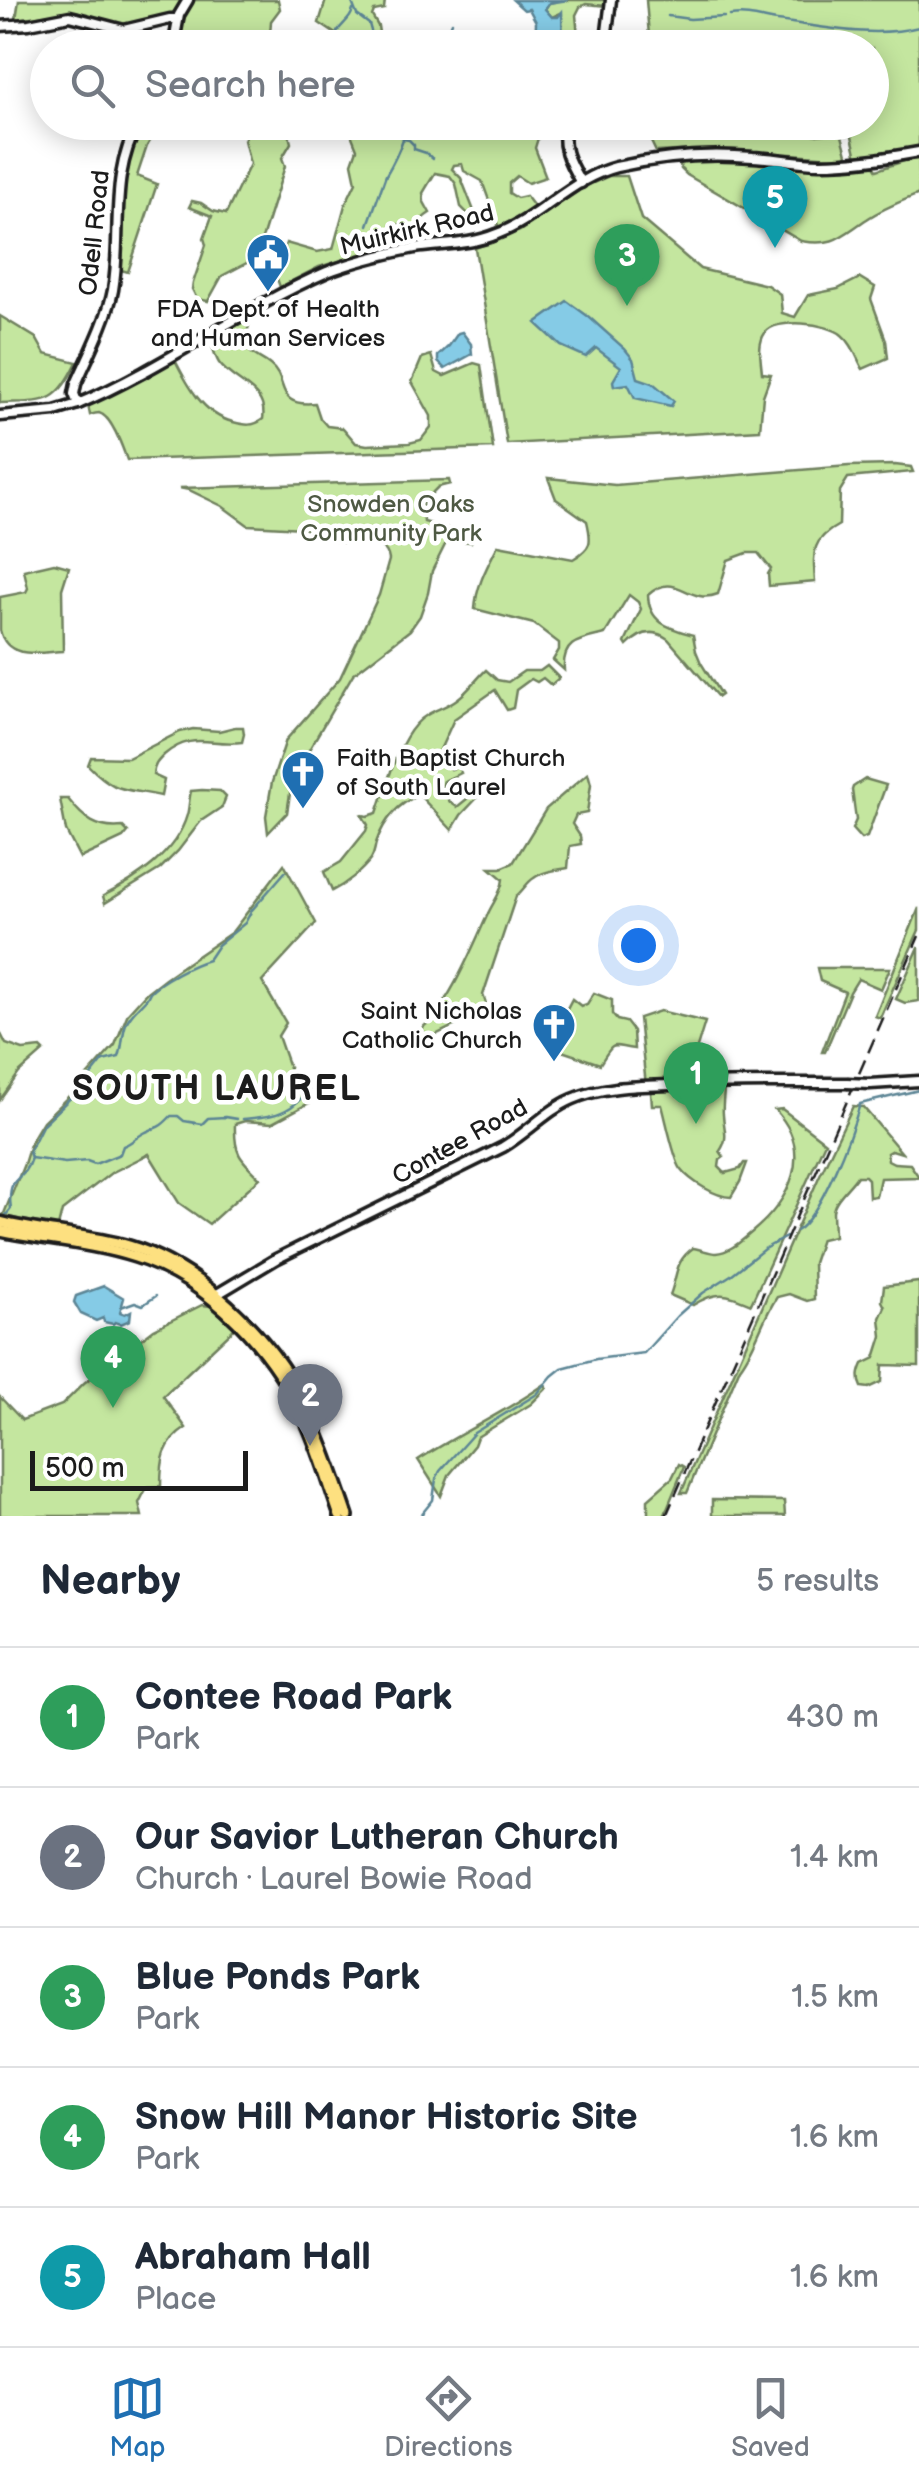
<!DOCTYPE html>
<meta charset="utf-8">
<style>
:root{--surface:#fff;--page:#f6f6f7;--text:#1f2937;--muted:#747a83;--line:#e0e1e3;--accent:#1f6fb2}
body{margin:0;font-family:"Balsamiq Sans",sans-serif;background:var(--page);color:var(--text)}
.scale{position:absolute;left:30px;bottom:25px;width:218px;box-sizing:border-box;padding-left:10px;border:5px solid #1c1c1c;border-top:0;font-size:28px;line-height:35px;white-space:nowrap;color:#1c1c1c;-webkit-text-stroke:8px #fff;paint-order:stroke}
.you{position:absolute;left:638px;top:945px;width:35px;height:35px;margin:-25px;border:8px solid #fff;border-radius:50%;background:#1a73e8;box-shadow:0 0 0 15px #1a73e833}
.badge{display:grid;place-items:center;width:65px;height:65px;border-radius:50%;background:var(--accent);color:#fff;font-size:32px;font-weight:700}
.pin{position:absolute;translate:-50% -82px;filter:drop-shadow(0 2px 5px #0008)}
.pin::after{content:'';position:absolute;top:52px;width:35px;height:30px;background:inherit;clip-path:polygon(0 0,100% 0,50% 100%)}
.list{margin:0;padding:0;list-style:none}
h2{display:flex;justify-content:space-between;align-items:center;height:130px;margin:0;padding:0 40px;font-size:42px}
h2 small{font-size:32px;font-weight:400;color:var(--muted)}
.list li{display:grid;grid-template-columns:65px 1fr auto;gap:30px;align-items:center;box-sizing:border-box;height:140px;padding:0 40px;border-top:2px solid var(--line)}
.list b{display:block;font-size:38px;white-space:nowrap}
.list p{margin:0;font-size:32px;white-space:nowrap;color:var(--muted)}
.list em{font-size:32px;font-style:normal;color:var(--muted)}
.icon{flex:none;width:55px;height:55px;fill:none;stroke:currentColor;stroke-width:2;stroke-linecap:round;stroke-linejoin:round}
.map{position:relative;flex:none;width:919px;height:1516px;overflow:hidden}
.search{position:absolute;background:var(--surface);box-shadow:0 5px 25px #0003;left:30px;right:30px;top:30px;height:110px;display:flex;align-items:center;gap:25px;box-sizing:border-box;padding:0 35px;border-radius:55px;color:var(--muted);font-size:38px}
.sheet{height:830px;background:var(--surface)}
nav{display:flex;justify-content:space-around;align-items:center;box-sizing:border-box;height:140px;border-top:2px solid var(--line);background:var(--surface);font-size:28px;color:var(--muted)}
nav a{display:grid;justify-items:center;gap:5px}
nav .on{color:var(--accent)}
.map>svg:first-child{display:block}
</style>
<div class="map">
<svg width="919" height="1516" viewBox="0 0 919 1516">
<rect width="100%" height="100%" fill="#fff"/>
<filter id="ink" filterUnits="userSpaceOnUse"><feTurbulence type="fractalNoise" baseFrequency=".01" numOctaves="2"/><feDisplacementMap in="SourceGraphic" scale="20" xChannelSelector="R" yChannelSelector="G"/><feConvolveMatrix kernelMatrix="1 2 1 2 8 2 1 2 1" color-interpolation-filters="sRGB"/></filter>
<g filter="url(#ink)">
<g fill="#c4e69f" stroke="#70815e" stroke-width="2.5">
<polygon points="19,0 183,0 174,13 134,25 112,24 76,11 16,19"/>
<polygon points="194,0 278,0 280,9 271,21 269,47 177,48 183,19"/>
<polygon points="326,0 385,0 384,9 374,11 372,16 378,26 381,47 349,47 337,35 319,23"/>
<polygon points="560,0 607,0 606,6 586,4 580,7 576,15 579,47 563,47 561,13 552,17 545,9 549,3"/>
<polygon points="646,0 919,0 919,153 858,162 849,123 872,122 872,48 650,47"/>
<path d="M427 122 435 125 443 122 537 123C530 127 534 133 538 138L535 148 546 177 528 183 517 176 509 183V193L517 198 526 196 536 209 518 221 499 228 482 181 464 171 462 164 454 165 452 169 461 178 474 211 471 217 461 207 456 184 450 176 435 173 423 193 424 202 430 213C420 219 420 222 419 233L409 232 405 224 391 225 396 244 319 267 280 287 276 276 286 243 317 252 333 249 345 205 356 182 352 163 357 149 351 134 358 123Z"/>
<polygon points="644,122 778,123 817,135 841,132 848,158 719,149 656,152 644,127"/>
<polygon points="144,123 161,123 147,146 137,176 157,184 128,272 118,269 121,195 128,155"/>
<polygon points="279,123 295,123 289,135 291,143 282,158 285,166 262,239 260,256 222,276 208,301 197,299 192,289 193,283 206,245 204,238 212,216 189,207 192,201 201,203 213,211 226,214 250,164 244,140 246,135 263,131"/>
<path d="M910 159 911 160 919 159V194C902 201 883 208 867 219 841 236 834 247 801 241L687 175 681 169 679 161H760L808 167 837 168 873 164 877 170Z"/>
<path d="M609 176H627L641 219 700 269 767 285 780 294 782 313 795 317 808 295 838 289 860 278 875 287 871 299 886 340 888 358 863 369C856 357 853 344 842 335 829 323 775 317 765 333 757 344 761 360 762 373L771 374 763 396 760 430 507 444 475 248 520 231 586 186Z"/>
<path d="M0 316 36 338 45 354 77 362C56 407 44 401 0 403Z"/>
<path d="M247 320 249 325 244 346C255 358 260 357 270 365 290 380 273 407 315 403L320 418 327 426 343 428 356 443 367 445 409 443 421 440 431 427V416L412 382 422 358 431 355 436 372 444 376 474 363 481 365 493 448 127 460C123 449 112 416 99 413 96 413 93 414 90 415L88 405 174 358C187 384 203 415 233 422 245 425 253 427 263 419 268 389 234 384 219 363 215 357 213 347 210 340Z"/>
<path d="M895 465 911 467 913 472 848 478 840 491 839 525C811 540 813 552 815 582L769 586 768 574 771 569 758 553H747L728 560 718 594C687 606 677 569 648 595 649 623 669 628 693 635L696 651 701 663 721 695 718 697 668 639C653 628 639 633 627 646L625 643 641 609 638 602 629 595 605 634C581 640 562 640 564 670L553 660 559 650V643L534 624 475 609C476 586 488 565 498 545L573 559C592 548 592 542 587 521L556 499 548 478 615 485 849 466Z"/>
<path d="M449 480 450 484 438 487 422 503 424 522 473 535 471 542 448 539 432 571 428 593 420 616 410 630 353 674 303 760 291 787 287 813 268 833 266 816 272 782 286 740 340 678 379 595 389 560C388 553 386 550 380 546L339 542 303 528 248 525 222 506 189 490 179 488Z"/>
<path d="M54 563 69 567 62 589 63 651C40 652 7 661 0 630 0 620 0 607 0 597L26 592 28 588 24 570Z"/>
<path d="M547 666 559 678 551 685 543 678 537 682 531 679 516 690 513 708 507 710 495 690 454 719 440 750 446 764 451 769 458 767 461 773 444 781 441 788 450 802 457 807 473 794 477 798 461 815 452 830 419 795C397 804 384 820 376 843 374 850 375 852 371 859 362 871 346 884 332 891L324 872 341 862 366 831 368 825 362 815 368 816 377 813C387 785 396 746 416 724 427 711 444 709 457 699 469 691 475 680 486 670L497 680 508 682 524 671H540Z"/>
<path d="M235 727H243L244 734 242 742C210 746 192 731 164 755 157 762 154 765 153 775L164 780 161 796C124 788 116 794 88 765L91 757 128 758 180 732 193 729 219 731Z"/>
<path d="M588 773 591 784 587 813 576 815 572 824 580 836 581 844 570 846 568 868C557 870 543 871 534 878 527 882 523 891 516 896L483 995 488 1009 427 1039 422 1028C448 1008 473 946 487 916 492 903 502 893 503 879L490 868H501L513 863 546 809Z"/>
<polygon points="865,779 886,785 867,837 861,839 852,829 856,820 852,790 853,787"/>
<path d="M202 790 220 791 226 797 222 807 201 821 178 851 160 869 105 903 103 896C136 880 176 853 187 815 189 808 189 799 191 791Z"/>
<path d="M60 799H68C84 819 97 830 123 827L128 832 123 838 80 858 66 831Z"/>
<path d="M284 864 316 923 262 982 286 1023 278 1036 292 1076 309 1103 272 1123 245 1121 235 1124C234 1153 239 1158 260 1178L209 1224 179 1203 149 1154 111 1173 62 1211 58 1227 3 1216 24 1164 31 1141 43 1121 69 1096 115 1045 128 1013 147 992 165 978 232 932Z"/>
<polygon points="919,908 919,930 880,1018 875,1016"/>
<polygon points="919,947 919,1001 905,1003 896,999"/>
<polygon points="817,968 890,968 881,989 858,979 850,992 825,1052 822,1052 845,992 820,981"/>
<path d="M594 993 612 1000V1014L617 1020 626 1022 633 1031 634 1049C610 1046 615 1040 600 1064L547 1046 572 999 581 1006 587 1004Z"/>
<polygon points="660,1011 705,1022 695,1054 700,1084 646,1086 639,1018"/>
<polygon points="0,1032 6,1044 23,1050 41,1048 44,1051 19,1073 0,1100"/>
<path d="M724 1087C724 1096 722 1106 723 1115 724 1130 729 1138 720 1151L724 1157 720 1160 719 1167 725 1173 740 1169 744 1163H747L740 1182 731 1197C716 1197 690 1181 681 1169 674 1160 666 1119 662 1105H652L651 1093 655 1090Z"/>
<path d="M853 1106 863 1107 902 1153 892 1150 887 1153 888 1160 894 1163 910 1164 919 1177 880 1178 876 1196 869 1197 868 1179 865 1176H857C850 1187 835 1198 833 1211 833 1219 834 1228 834 1236L821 1239 813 1263 814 1299 807 1301 789 1294 777 1297C762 1319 756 1346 740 1367L687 1493H681L819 1177Z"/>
<path d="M782 1109 825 1142 751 1304C725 1293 718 1290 693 1305L670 1295C678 1275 674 1262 693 1248 700 1249 710 1253 716 1253 730 1252 741 1241 751 1233 790 1201 815 1152 775 1110Z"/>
<path d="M919 1282V1366L883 1365 882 1382 869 1388 862 1387C858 1379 859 1373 863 1364L875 1358 882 1336 880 1318 885 1307 882 1301 884 1286Z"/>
<path d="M202 1305 211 1306 235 1328 163 1396 186 1428C163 1443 161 1460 161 1486L147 1487 139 1503 142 1516H0V1397L22 1420 62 1405 84 1383 154 1329Z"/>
<path d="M545 1384 547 1388 531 1404 477 1437 474 1445 449 1475 441 1496 418 1460C460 1433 504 1413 545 1384Z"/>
<polygon points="679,1464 684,1467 664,1516 648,1516 648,1499 672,1478"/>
<polygon points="712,1500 784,1501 785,1516 712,1516"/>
</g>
<g fill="#85cbe6" stroke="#5b8595" stroke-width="2.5">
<polygon points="513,0 568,0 549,3 545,9 552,17 558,17 562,12 563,47 535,47 536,22 529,9 524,10"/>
<polygon points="567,301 589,317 625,349 633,359 638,378 653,383 674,401 671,406 635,398 628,384 614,386 613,381 621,367 596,348 586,357 561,346 536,323"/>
<polygon points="462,332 471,344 472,354 445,369 438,362 438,356 449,346 458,333"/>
<polygon points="104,1286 124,1298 120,1312 125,1314 131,1311 130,1320 121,1324 115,1322 113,1324 104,1322 103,1318 96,1321 81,1314 74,1302 76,1296"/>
</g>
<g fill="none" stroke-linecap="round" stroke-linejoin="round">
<g stroke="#5b8595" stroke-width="2.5">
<polyline points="345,0 348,0"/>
<polyline points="351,0 357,15 369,24 376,48"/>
<polyline points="668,16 690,19 724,17"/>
<path d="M730 16C750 13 765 20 785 22 829 28 875 38 919 27"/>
<path d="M337 32C343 23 351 19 353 10"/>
<polyline points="459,38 477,39"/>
<polyline points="443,44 452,22"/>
<polyline points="400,122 403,139 409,140 414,145 414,149 426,153 433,159"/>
<path d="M368 225 386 175C392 165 399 151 403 139"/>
<path d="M243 1119C261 1117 276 1117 291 1107 305 1097 307 1089 325 1083"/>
<path d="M31 1158 29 1152 43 1124 84 1085 103 1061 119 1057C123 1046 122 1034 126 1024 130 1013 139 1007 146 999 148 997 149 994 150 992 160 981 193 964 208 960L218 945 245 923 252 910 285 872"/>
<path d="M6 1215 11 1209C6 1173 22 1186 31 1158L65 1163 87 1161 95 1164 120 1154 123 1146C132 1143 136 1137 144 1133 158 1126 159 1129 171 1116H178L184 1121 202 1124 208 1118 225 1117 237 1119"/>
<path d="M796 1231C820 1218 852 1132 860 1104L919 1090"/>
<polyline points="121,1307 135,1302 143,1305 156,1296"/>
<polyline points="420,1516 433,1500 436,1479 440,1471 474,1433 537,1394 552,1376 562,1368 596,1359 644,1353 677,1316 703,1293 731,1275 764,1249 786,1237"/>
</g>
<defs>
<g id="secondary">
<polyline points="0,26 29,24 70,16 124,30 170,19 178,19"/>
<polyline points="173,48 179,15 188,0"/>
<polyline points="605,48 611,0"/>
<path d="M568 122C558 144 570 164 581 183"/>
<path d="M78 404 74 394 76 384C88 357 108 318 113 290 123 231 108 178 139 122"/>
<path d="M0 416 55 411 78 404C164 368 241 309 327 272 355 261 385 254 415 248 442 244 471 245 497 234 540 218 572 178 616 167 660 157 708 153 753 157 776 158 798 163 821 163 855 163 886 158 919 152"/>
<polyline points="870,1084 919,1081"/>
<path d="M214 1296 276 1259 503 1147C527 1133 547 1110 573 1099 602 1086 639 1086 671 1085 729 1082 788 1083 847 1083"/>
</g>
<g id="primary">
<path d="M0 1222C42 1233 87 1234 129 1246 167 1257 198 1278 228 1305 298 1368 318 1429 348 1516"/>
<path d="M0 1231C44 1240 92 1243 135 1257 212 1281 274 1351 306 1422 320 1453 329 1485 340 1516"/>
</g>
</defs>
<use href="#secondary" stroke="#1c1c1c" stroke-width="15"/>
<use href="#primary" stroke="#1c1c1c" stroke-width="16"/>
<use href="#secondary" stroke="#fff" stroke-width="8"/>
<use href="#primary" stroke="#fde080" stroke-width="9"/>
<polyline stroke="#1c1c1c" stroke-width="2.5" stroke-dasharray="15 8" stroke-linecap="butt" points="666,1516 919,936"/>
<defs>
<polyline id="secondary-bridge" points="847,1083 870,1084"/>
</defs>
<use href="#secondary-bridge" stroke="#1c1c1c" stroke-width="15" stroke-linecap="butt"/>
<use href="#secondary-bridge" stroke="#fff" stroke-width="8"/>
</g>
</g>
<defs>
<symbol id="civic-pin" viewBox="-11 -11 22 30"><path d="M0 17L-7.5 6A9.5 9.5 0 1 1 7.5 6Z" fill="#1f6fb2" stroke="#fff"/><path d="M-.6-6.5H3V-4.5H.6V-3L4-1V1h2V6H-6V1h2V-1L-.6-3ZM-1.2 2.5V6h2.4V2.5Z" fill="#fff"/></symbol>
<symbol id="church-pin" viewBox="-11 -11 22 30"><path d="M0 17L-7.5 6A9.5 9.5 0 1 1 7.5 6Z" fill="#1f6fb2" stroke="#fff"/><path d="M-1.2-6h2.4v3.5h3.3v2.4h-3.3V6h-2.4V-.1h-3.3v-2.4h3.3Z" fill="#fff"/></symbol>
</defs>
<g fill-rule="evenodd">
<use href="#civic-pin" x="243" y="230" width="50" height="68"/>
<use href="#church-pin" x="278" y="747" width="50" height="68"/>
<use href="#church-pin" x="529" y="1000" width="50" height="68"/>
</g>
<g text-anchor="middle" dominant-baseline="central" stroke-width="9" stroke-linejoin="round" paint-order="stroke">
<g font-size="25" fill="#1c1c1c" stroke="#fff">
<text transform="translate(417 230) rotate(-13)">Muirkirk Road</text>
<text transform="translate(95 233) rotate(-84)">Odell Road</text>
<text transform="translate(460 1142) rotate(-29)">Contee Road</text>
</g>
<g font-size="25" fill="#1c1c1c" stroke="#fff">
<text x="268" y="309">FDA Dept. of Health<tspan x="268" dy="29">and Human Services</tspan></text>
<text x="336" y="758" text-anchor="start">Faith Baptist Church<tspan x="336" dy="29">of South Laurel</tspan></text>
<text x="522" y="1011" text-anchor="end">Saint Nicholas<tspan x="522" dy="29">Catholic Church</tspan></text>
</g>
<g font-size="25" fill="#4e5943" stroke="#fff">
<text x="391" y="504">Snowden Oaks<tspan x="391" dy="29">Community Park</tspan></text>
</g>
<g font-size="35" font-weight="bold" letter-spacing="2.5" fill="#1c1c1c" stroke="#fff">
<text x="217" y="1089">SOUTH LAUREL</text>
</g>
</g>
</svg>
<div class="scale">500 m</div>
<div class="you"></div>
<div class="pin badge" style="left:696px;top:1124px;background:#2e9e5b">1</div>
<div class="pin badge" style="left:310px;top:1446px;background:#6b7280">2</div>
<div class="pin badge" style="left:627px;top:306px;background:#2e9e5b">3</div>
<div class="pin badge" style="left:113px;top:1408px;background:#2e9e5b">4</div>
<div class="pin badge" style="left:775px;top:248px;background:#0f9aa8">5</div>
<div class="search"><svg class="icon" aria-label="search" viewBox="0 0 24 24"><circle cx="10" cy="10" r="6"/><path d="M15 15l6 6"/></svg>Search here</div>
</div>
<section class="sheet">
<h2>Nearby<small>5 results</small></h2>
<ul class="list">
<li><span class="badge" style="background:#2e9e5b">1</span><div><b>Contee Road Park</b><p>Park</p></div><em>430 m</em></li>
<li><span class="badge" style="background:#6b7280">2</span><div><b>Our Savior Lutheran Church</b><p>Church · Laurel Bowie Road</p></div><em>1.4 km</em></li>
<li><span class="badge" style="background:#2e9e5b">3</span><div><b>Blue Ponds Park</b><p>Park</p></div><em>1.5 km</em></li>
<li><span class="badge" style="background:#2e9e5b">4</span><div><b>Snow Hill Manor Historic Site</b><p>Park</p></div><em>1.6 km</em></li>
<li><span class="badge" style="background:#0f9aa8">5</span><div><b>Abraham Hall</b><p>Place</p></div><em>1.6 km</em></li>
</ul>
</section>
<nav>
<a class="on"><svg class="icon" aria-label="map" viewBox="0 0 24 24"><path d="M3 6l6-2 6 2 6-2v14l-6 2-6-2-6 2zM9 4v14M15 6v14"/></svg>Map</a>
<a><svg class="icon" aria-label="directions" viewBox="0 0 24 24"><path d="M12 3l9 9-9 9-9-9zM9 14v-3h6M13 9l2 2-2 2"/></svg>Directions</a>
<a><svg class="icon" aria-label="saved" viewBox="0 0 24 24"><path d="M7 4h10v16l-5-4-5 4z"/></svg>Saved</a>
</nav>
